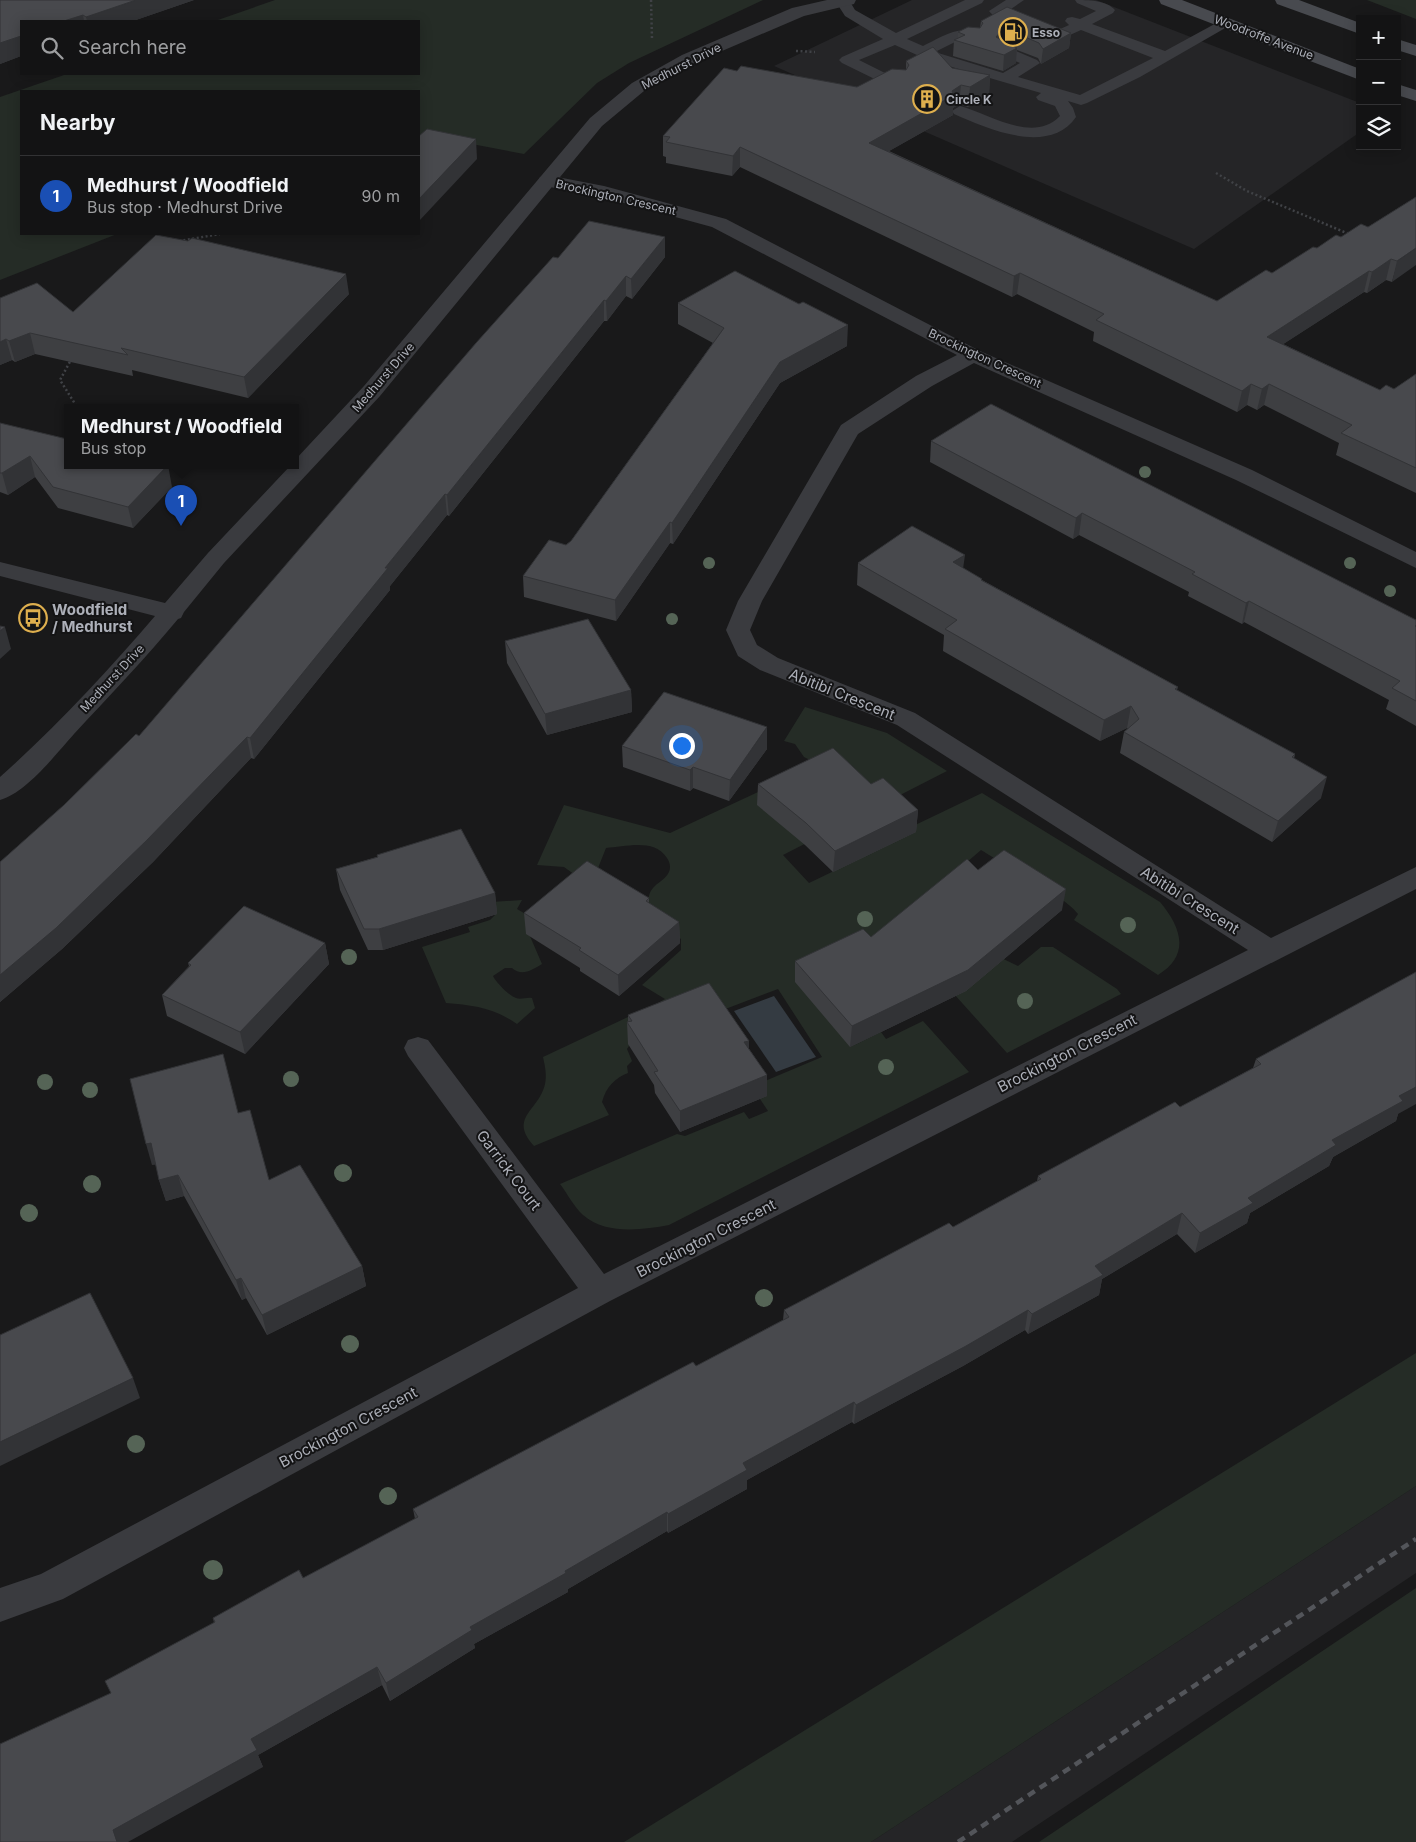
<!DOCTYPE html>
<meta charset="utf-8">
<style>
:root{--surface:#131314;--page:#1c1c1d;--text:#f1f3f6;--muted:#9d9ea0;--line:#323234;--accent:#1a73e8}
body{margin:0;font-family:Inter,sans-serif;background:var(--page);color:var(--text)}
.controls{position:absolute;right:15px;top:15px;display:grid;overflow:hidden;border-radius:0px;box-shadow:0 2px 12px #0003}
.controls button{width:45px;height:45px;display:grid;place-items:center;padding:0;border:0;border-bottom:1px solid var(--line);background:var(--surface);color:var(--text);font:25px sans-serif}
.you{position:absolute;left:681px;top:745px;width:18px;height:18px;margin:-12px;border:4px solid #fff;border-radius:50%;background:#1a73e8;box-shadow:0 0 0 8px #1a73e833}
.badge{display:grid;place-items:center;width:32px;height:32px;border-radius:50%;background:var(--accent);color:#fff;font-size:16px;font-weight:700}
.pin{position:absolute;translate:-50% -41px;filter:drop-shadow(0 1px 2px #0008)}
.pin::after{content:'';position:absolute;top:26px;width:18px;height:15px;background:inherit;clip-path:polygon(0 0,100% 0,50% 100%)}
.popup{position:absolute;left:64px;top:404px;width:235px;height:65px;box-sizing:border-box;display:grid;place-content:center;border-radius:0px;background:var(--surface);filter:drop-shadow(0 1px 4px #0005);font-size:16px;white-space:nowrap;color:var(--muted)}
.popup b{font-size:19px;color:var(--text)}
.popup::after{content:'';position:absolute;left:50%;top:100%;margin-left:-10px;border:10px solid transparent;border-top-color:var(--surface)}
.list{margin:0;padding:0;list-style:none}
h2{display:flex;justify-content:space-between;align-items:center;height:65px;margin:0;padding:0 20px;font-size:21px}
h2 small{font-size:16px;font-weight:400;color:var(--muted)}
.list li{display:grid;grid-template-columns:32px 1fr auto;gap:15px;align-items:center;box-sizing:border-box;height:80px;padding:0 20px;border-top:1px solid var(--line)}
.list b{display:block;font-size:19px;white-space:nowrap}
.list p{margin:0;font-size:16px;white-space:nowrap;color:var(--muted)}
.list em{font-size:16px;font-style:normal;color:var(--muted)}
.icon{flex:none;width:28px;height:28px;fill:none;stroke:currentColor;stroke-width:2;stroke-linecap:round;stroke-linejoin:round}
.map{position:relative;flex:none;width:1416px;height:1842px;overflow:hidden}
.search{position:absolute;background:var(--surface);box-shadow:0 2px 12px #0003;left:20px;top:20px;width:400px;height:55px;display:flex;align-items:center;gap:12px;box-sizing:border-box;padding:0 18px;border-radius:0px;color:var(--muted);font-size:19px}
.panel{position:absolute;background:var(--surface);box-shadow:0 2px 12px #0003;left:20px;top:90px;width:400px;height:145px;border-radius:0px}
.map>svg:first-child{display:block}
</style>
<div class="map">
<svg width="1416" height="1842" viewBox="0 0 1416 1842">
<rect width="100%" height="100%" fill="#19191a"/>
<g fill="#252527">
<polygon points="912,0 1096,0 1360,103 1360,132 1194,249 774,66"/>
<polygon points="1416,1486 1416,1573 1012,1842 871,1842"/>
</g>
<g fill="#252c26">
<polygon points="275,0 763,0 629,63 597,83 524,154 419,134 419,91 21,91 21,234 117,234 0,280 0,97 67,74 419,74 419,21 215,21"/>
<polygon points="1367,0 1416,0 1416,19"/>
<path d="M805 707 887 733 947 771 783 855 809 883 915 832 911 827 982 793 1160 902C1181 927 1191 955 1158 975L1074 920 1078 914C1064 895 1003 864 981 850L908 913 1018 966 1041 947H1053L1117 989 1121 994 1007 1053 910 945 850 1047 881 1032 886 1039 923 1021 969 1072 669 1225C642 1230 606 1235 583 1215 574 1207 567 1193 560 1184L677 1134 685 1136 744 1112 749 1119 768 1111 760 1099 758 1084 822 1057 778 989 715 1013 670 1020 658 1003 665 999 642 985 681 950V939C668 930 637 907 653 888 658 882 665 880 669 872 671 867 670 863 667 858 654 838 625 847 606 848L598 868 602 869 600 872 578 877 564 867 537 865 564 805 670 833 818 764 804 757 795 744 784 741Z"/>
<path d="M522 900 517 909 534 919 526 927 542 964C532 970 522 977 512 968H505L493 976C495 981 510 997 516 998 521 1000 526 997 532 998L535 1008 517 1024C494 1008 473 1005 446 1003L422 947 470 932 468 927 490 920 495 915 491 902Z"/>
<path d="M628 1017 638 1032 627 1049 632 1061 627 1066 628 1073C615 1078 606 1087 602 1102L609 1115 534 1146C508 1117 539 1111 545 1084 547 1075 545 1066 543 1057Z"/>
<polygon points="1416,1353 1416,1486 871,1842 624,1842"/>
<polygon points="1416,1588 1416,1842 1039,1842"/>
</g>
<polygon fill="#343b42" points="774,996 816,1057 776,1072 734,1011"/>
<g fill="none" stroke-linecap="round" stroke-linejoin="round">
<g stroke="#404246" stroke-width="2.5" stroke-dasharray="2 2.5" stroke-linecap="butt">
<polyline points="651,0 652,39"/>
<polyline points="796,51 815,52"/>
<polyline points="1216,173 1247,191 1349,234"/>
<polyline points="179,241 220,234"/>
<polyline points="72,358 60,380 77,407"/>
</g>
<g fill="#3a3b3f" fill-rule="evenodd">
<path d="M837 0H849L855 10 896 33 965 0H984L982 3 907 39 923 46C939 39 966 19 980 39L978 42 973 43 961 39 935 52 1003 73 1020 63 999 54 996 51 999 48H1009L1037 60 1040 63 1018 77 1080 95 1153 58 1081 30 1059 40 1039 33 1037 30 1039 27 1044 26 1058 30 1069 25 1065 21 1067 18 1072 17 1080 19 1096 11 1077 3 1075 0C1088 0 1106 0 1115 10L1113 13 1092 24 1165 51 1222 20 1227 19 1234 23 1140 77 1087 103 1081 105 1068 101 1073 108 1076 117C1049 156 988 129 954 114L952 111 960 106C990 114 1033 144 1060 116L1055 106 1038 100 1036 97 1041 93 928 60 895 45 859 60 903 82 906 85 903 88H893L842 63 839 60 842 57 883 39 845 16 836 2Z"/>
<path d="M1006 0H1024L1008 11 1021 18 1019 21C1010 23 994 18 989 11Z"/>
</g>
<polygon fill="#3a3b3f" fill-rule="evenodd" points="547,175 604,186 726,219 980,351 1252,470 1416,552 1416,568 1236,480 974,363 932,386 858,434 762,601 750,630 757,645 778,658 915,713 1271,938 1416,867 1416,889 610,1301 63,1599 0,1622 0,1588 41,1574 578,1288 408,1056 404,1048 408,1040 418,1037 428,1040 604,1274 1248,950 897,725 760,670 738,656 726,630 738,601 841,425 916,376 957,355 712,227 602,197 540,185 538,181 540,177"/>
<path fill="#3a3b3f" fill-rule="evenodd" d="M827 0H856L854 4 804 16 694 63 644 91 602 126 380 396 224 563 184 612 181 618 178 619C145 659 109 696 74 734 56 754 26 793 0 800V777C55 728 107 672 155 616L0 576V562L165 603 208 553 291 465H295V460L364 386 590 118 632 83 682 55 792 8Z"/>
<g fill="#484a4f" fill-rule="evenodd">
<polygon points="1159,0 1182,0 1360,69 1360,80 1161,4"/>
<polygon points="1275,0 1299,0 1360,23 1360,34 1277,4"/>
<polygon points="1397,39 1416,45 1416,56 1397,50"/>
<polygon points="1397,84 1416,90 1416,101 1397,95"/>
</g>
<polyline stroke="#53555a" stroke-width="4.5" stroke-dasharray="8 6" stroke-linecap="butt" points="958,1842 1416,1539"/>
</g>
<g fill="#556456">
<circle cx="1145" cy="472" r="6"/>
<circle cx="709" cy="563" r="6"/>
<circle cx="1350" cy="563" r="6"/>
<circle cx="1390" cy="591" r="6"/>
<circle cx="672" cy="619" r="6"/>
<circle cx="865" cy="919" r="8"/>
<circle cx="1128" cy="925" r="8"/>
<circle cx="349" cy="957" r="8"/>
<circle cx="1025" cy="1001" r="8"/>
<circle cx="886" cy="1067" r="8"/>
<circle cx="291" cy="1079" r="8"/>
<circle cx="45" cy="1082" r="8"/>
<circle cx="90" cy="1090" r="8"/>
<circle cx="343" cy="1173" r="9"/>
<circle cx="92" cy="1184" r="9"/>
<circle cx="29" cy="1213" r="9"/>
<circle cx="764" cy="1298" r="9"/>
<circle cx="350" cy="1344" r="9"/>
<circle cx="136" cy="1444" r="9"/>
<circle cx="388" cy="1496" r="9"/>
<circle cx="213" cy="1570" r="10"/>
</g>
<g fill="#3e3f42">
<polygon points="0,0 194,0 133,21 21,21 21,56 0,64"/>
<polygon points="981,21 1071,33 1069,48 1041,64 1038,58 1017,50 1016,63 1003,71 953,56 954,40 958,38 958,32 980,28"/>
<polygon points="906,61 952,68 990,75 989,95 968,107 959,104 953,108 953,115 889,151 1217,301 1272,273 1317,248 1341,237 1368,227 1416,197 1392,282 1386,280 1367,293 1364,292 1283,344 1380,390 1394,389 1416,374 1416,493 1336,455 1339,443 1264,405 1257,410 1247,405 1237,412 1093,341 1094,332 1017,294 1012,297 740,167 732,176 666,163 666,157 663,156 663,136 737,71 857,87 906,70"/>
<polygon points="665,237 665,257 632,299 626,296 607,321 604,321 449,516 447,515 390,586 390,590 254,759 251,758 153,862 62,949 0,1002 0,862 64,805 139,736 558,258"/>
<polygon points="349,294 248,398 132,370 133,376 35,354 15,362 12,360 0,365 0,298 73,312"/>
<polygon points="678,303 847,346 780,383 673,544 670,543 616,621 524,597 523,576 571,541 713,343 678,324"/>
<polygon points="0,423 172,487 133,528 58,508 35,477 8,495 0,492"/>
<polygon points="931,441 1416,620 1416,726 1386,709 1389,700 1244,622 1242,624 1188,596 1189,592 1079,535 1073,539 930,462"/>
<polygon points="858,563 963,568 982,580 1178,687 1177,690 1295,754 1294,759 1321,798 1272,842 1120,753 1124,732 1128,729 1127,728 1100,741 943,651 944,635 857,585"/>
<polygon points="505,641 631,690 632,712 547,735 507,663"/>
<polygon points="622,746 767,749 729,801 693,788 690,791 623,767"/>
<polygon points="758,784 918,810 916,832 833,872 805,845 757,805"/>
<polygon points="377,855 495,893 497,914 383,950 368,950 340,890 336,869 377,857"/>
<polygon points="978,870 1062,910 966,991 850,1047 795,982 795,961 871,937"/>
<polygon points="649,898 649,903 679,922 680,943 619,996 580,971 580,968 526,934 524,913"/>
<polygon points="325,943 329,964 245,1054 167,1016 162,995 189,966 188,963"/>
<polygon points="628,1015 749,1041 749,1049 767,1075 767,1096 680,1132 655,1093 654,1085 628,1044 627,1022 628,1022"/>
<polygon points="1256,1059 1398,1114 1396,1121 1333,1157 1329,1166 1250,1213 1247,1223 1195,1253 1177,1234 1102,1279 1099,1295 1028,1334 1025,1330 963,1366 854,1424 852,1422 747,1480 747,1489 668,1533 667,1531 568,1589 568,1592 474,1644 475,1648 390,1701 382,1685 258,1755 263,1767 111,1693 214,1623 213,1618 303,1578 415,1519 413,1509 696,1366 783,1320 784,1310 953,1227 1037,1181 1038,1176 1180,1107 1253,1068"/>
<polygon points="238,1113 269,1180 362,1266 366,1286 267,1335 246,1298 242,1300 184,1196 166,1201 159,1180 156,1164 152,1165"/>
</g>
<g fill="#323336">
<polygon points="136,0 194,0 133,21 87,21 86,17"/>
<polygon points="83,15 84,21 64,21"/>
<polygon points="1001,31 999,46 996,37"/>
<polygon points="1071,33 1069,48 1041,64 1043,49"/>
<polygon points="21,36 21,56 0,64 0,43"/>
<polygon points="1017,48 1016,63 1003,71 1004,55"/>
<polygon points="990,75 989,95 968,107 970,87"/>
<polygon points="961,85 959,104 953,108 953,115 868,163 869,143"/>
<polygon points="476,139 477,159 419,221 419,199"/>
<polygon points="740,147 740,167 732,176 733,156"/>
<polygon points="665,237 665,257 632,299 631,279"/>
<polygon points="1416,248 1416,265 1392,282 1397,261"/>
<polygon points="1391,259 1386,280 1367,293 1372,272"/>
<polygon points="1369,271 1364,292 1262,358 1267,337"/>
<polygon points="1020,273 1017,294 1012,297 1014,276"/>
<polygon points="346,274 349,294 248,398 244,377"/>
<polygon points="626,276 626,296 607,321 606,301"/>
<polygon points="604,300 604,321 449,516 447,495"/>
<polygon points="848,325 847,346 780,383 673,544 672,523 780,362"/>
<polygon points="30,333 35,354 15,362 9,341"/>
<polygon points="6,339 12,360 0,365 0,342"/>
<polygon points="1251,384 1247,405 1237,412 1242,391"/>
<polygon points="1269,384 1264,405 1257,410 1262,389"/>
<polygon points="30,456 35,477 8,495 2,473"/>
<polygon points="168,465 172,487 133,528 128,507"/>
<polygon points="445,494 447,515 390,586 390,590 254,759 250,738 385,568"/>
<polygon points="1082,513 1079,535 1073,539 1076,518"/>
<polygon points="670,522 670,543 616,621 615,600"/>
<polygon points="965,555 962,576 953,562"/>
<polygon points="1249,601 1244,622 1242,624 1246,603"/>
<polygon points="5,627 11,649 0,659 0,631"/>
<polygon points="631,690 632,712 547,735 545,714"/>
<polygon points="1131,706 1127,728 1100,741 1104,720"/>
<polygon points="767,727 767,749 729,801 730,780"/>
<polygon points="247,737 251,758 153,862 62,949 0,1002 0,975"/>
<polygon points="693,767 693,788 690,791 690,770"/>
<polygon points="1327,777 1321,798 1272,842 1278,821"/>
<polygon points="918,810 916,832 833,872 835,851"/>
<polygon points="1066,889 1062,910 966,991 850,1047 852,1026"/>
<polygon points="495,893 497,914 383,950 379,929"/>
<polygon points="679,922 680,943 619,996 618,975"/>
<polygon points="325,943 329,964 245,1054 240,1032"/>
<polygon points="749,1041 749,1062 744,1042"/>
<polygon points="767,1075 767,1096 680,1132 680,1111"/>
<polygon points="1416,1087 1416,1104 1398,1114 1396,1121 1333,1157 1329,1166 1250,1213 1247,1223 1195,1253 1200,1233 1248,1198 1332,1140 1399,1096"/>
<polygon points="151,1143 157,1164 152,1165 146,1144"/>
<polygon points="178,1175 184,1196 166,1201 159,1180"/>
<polygon points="1182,1213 1177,1234 1102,1279 1099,1295 1028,1334 1032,1314 1095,1266"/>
<polygon points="362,1266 366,1286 267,1335 262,1315"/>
<polygon points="241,1278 246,1298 242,1300 236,1280"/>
<polygon points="1028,1310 1025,1330 963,1366 854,1424 856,1405"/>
<polygon points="133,1378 140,1398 0,1466 0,1442"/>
<polygon points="854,1402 852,1422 747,1480 747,1489 668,1533 668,1514 743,1463"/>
<polygon points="667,1512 667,1531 568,1589 568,1592 474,1644 475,1648 390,1701 386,1683 470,1627 565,1571"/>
<polygon points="377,1667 382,1685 258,1755 263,1767 128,1842 117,1842 113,1830 251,1739"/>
</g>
<g fill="#48494d" stroke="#323336">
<polygon points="0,0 136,0 86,17 83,15 64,21 21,21 21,36 0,43"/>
<polygon points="1007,7 1071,33 1043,49 1039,43 1011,31 1001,31 996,37 1017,48 1004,55 954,40 965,35 958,32 968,27 980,28 983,23 981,21"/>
<polygon points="933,47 952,68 990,75 970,87 961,85 952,91 954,95 869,143 1217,301 1266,270 1272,273 1313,247 1317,248 1336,235 1341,237 1361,224 1368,227 1416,197 1416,248 1397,261 1391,259 1372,272 1369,271 1267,337 1380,390 1386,385 1394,389 1416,374 1416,468 1341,433 1352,425 1269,384 1262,389 1251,384 1242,391 1096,320 1104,314 1020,273 1014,276 740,147 733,156 666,142 670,137 663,136 724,68 737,71 741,66 857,87 892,69 906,70 909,65 906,61"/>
<polygon points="427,129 476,139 419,199 419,136"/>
<polygon points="589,221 665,237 631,279 626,276 606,301 604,300 447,495 445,494 385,568 388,568 250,738 247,737 147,840 56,928 0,975 0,862 64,805 136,734 139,736 476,343 553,257 558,258"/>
<polygon points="156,235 188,241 192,238 346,274 244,377 121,348 128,355 30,333 9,341 6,339 0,342 0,298 37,283 73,312"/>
<polygon points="735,271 799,304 803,302 848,325 780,362 672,523 670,522 615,600 523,576 549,540 566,545 571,541 724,328 678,303"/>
<polygon points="991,404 1416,620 1416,625 1415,626 1416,627 1416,701 1392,688 1400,681 1249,601 1246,603 1192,574 1195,572 1082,513 1076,518 931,441"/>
<polygon points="0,423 67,439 67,465 168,465 128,507 53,487 30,456 2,473 0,473"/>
<polygon points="912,526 965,555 953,562 982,579 981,580 1178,687 1175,689 1295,754 1292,757 1327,777 1278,821 1124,732 1139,719 1131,706 1104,720 945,629 957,620 858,563"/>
<polygon points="588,619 631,690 545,714 505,641"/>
<polygon points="0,626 5,627 0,631"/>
<polygon points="664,692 767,727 730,780 693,767 690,770 622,746"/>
<polygon points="833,748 871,784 883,778 918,810 835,851 806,823 758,784"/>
<polygon points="461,829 495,893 379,929 364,929 336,869 378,857 377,855"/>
<polygon points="1004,850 1066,889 968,970 852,1026 795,961 863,929 871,937 967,859 978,870"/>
<polygon points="587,861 649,898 646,901 679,922 618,975 579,950 581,948 524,913"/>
<polygon points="244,906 325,943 240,1032 162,995 191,965 188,963"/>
<polygon points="1416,972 1416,1087 1399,1096 1403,1101 1332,1140 1336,1145 1248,1198 1253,1203 1200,1233 1182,1213 1095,1266 1103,1275 1032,1314 1028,1310 966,1346 856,1405 854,1402 743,1463 747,1470 668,1514 667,1512 565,1571 566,1573 470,1627 472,1630 386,1683 377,1667 251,1739 257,1750 113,1830 117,1842 0,1842 0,1744 111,1693 105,1681 215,1622 213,1618 299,1570 303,1578 418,1517 413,1509 693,1362 696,1366 789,1317 784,1310 949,1223 953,1227 1041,1179 1038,1176 1175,1102 1180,1107 1261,1064 1256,1059"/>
<polygon points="709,983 749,1041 744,1042 767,1075 680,1111 654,1072 658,1071 627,1022 632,1021 628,1015"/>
<polygon points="223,1054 238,1113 250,1110 269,1180 300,1165 362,1266 262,1315 241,1278 236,1280 178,1175 159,1180 151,1143 146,1144 130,1079"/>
<polygon points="90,1293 133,1378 0,1442 0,1335"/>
</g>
<defs>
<symbol id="fuel-ring" viewBox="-11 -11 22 22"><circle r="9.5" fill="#141415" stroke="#deaf4e" stroke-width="1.5"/><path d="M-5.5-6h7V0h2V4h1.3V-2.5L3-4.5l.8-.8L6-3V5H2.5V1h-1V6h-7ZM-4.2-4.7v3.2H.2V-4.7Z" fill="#deaf4e"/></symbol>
<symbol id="building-ring" viewBox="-11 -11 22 22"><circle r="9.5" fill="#141415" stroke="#deaf4e" stroke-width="1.5"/><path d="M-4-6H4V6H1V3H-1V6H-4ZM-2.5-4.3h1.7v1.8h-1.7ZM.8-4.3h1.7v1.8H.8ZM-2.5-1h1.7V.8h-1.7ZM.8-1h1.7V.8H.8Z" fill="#deaf4e"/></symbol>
<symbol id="bus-ring" viewBox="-11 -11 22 22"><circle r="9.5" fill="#141415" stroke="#deaf4e" stroke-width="1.5"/><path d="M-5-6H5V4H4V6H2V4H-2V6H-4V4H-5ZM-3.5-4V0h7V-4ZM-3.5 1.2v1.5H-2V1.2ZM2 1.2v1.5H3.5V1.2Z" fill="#deaf4e"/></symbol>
</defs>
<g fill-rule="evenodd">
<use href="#fuel-ring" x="997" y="16" width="32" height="32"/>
<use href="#building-ring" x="911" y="83" width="32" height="32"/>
<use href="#bus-ring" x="17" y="602" width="32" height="32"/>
</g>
<g text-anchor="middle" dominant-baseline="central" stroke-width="4" stroke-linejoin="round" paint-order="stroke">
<g font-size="12" font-weight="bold" fill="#adb0b9" stroke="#141415" text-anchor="start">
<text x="1032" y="32">Esso</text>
<text x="946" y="99">Circle K</text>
</g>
<g font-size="12" fill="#adb0b9" stroke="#141415">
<text transform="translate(1264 37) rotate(21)">Woodroffe Avenue</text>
<text transform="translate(681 66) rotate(-27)">Medhurst Drive</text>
<text transform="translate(616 197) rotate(13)">Brockington Crescent</text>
<text transform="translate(985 358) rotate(25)">Brockington Crescent</text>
<text transform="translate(383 377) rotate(-49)">Medhurst Drive</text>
<text transform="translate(112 678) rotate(-47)">Medhurst Drive</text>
</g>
<g font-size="15" font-weight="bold" fill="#adb0b9" stroke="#141415" text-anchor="start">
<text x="52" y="609">Woodfield<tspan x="52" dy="17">/ Medhurst</tspan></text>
</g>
<g font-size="15" fill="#adb0b9" stroke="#141415">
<text transform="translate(842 694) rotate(22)">Abitibi Crescent</text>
<text transform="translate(1190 900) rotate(32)">Abitibi Crescent</text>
<text transform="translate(1067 1053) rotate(-27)">Brockington Crescent</text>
<text transform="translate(509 1170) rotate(53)">Garrick Court</text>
<text transform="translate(706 1238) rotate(-27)">Brockington Crescent</text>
<text transform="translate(348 1427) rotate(-28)">Brockington Crescent</text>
</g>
</g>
</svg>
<div class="controls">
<button>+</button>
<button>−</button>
<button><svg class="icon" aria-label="layers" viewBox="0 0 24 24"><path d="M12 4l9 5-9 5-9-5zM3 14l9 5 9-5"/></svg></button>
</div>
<div class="you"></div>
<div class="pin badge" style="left:181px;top:526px;background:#1a4fb4">1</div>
<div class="popup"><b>Medhurst / Woodfield</b>Bus stop</div>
<div class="search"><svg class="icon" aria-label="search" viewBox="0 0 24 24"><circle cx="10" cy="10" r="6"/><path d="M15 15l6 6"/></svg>Search here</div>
<section class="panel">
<h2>Nearby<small></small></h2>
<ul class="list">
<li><span class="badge" style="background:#1a4fb4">1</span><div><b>Medhurst / Woodfield</b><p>Bus stop · Medhurst Drive</p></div><em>90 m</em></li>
</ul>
</section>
</div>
